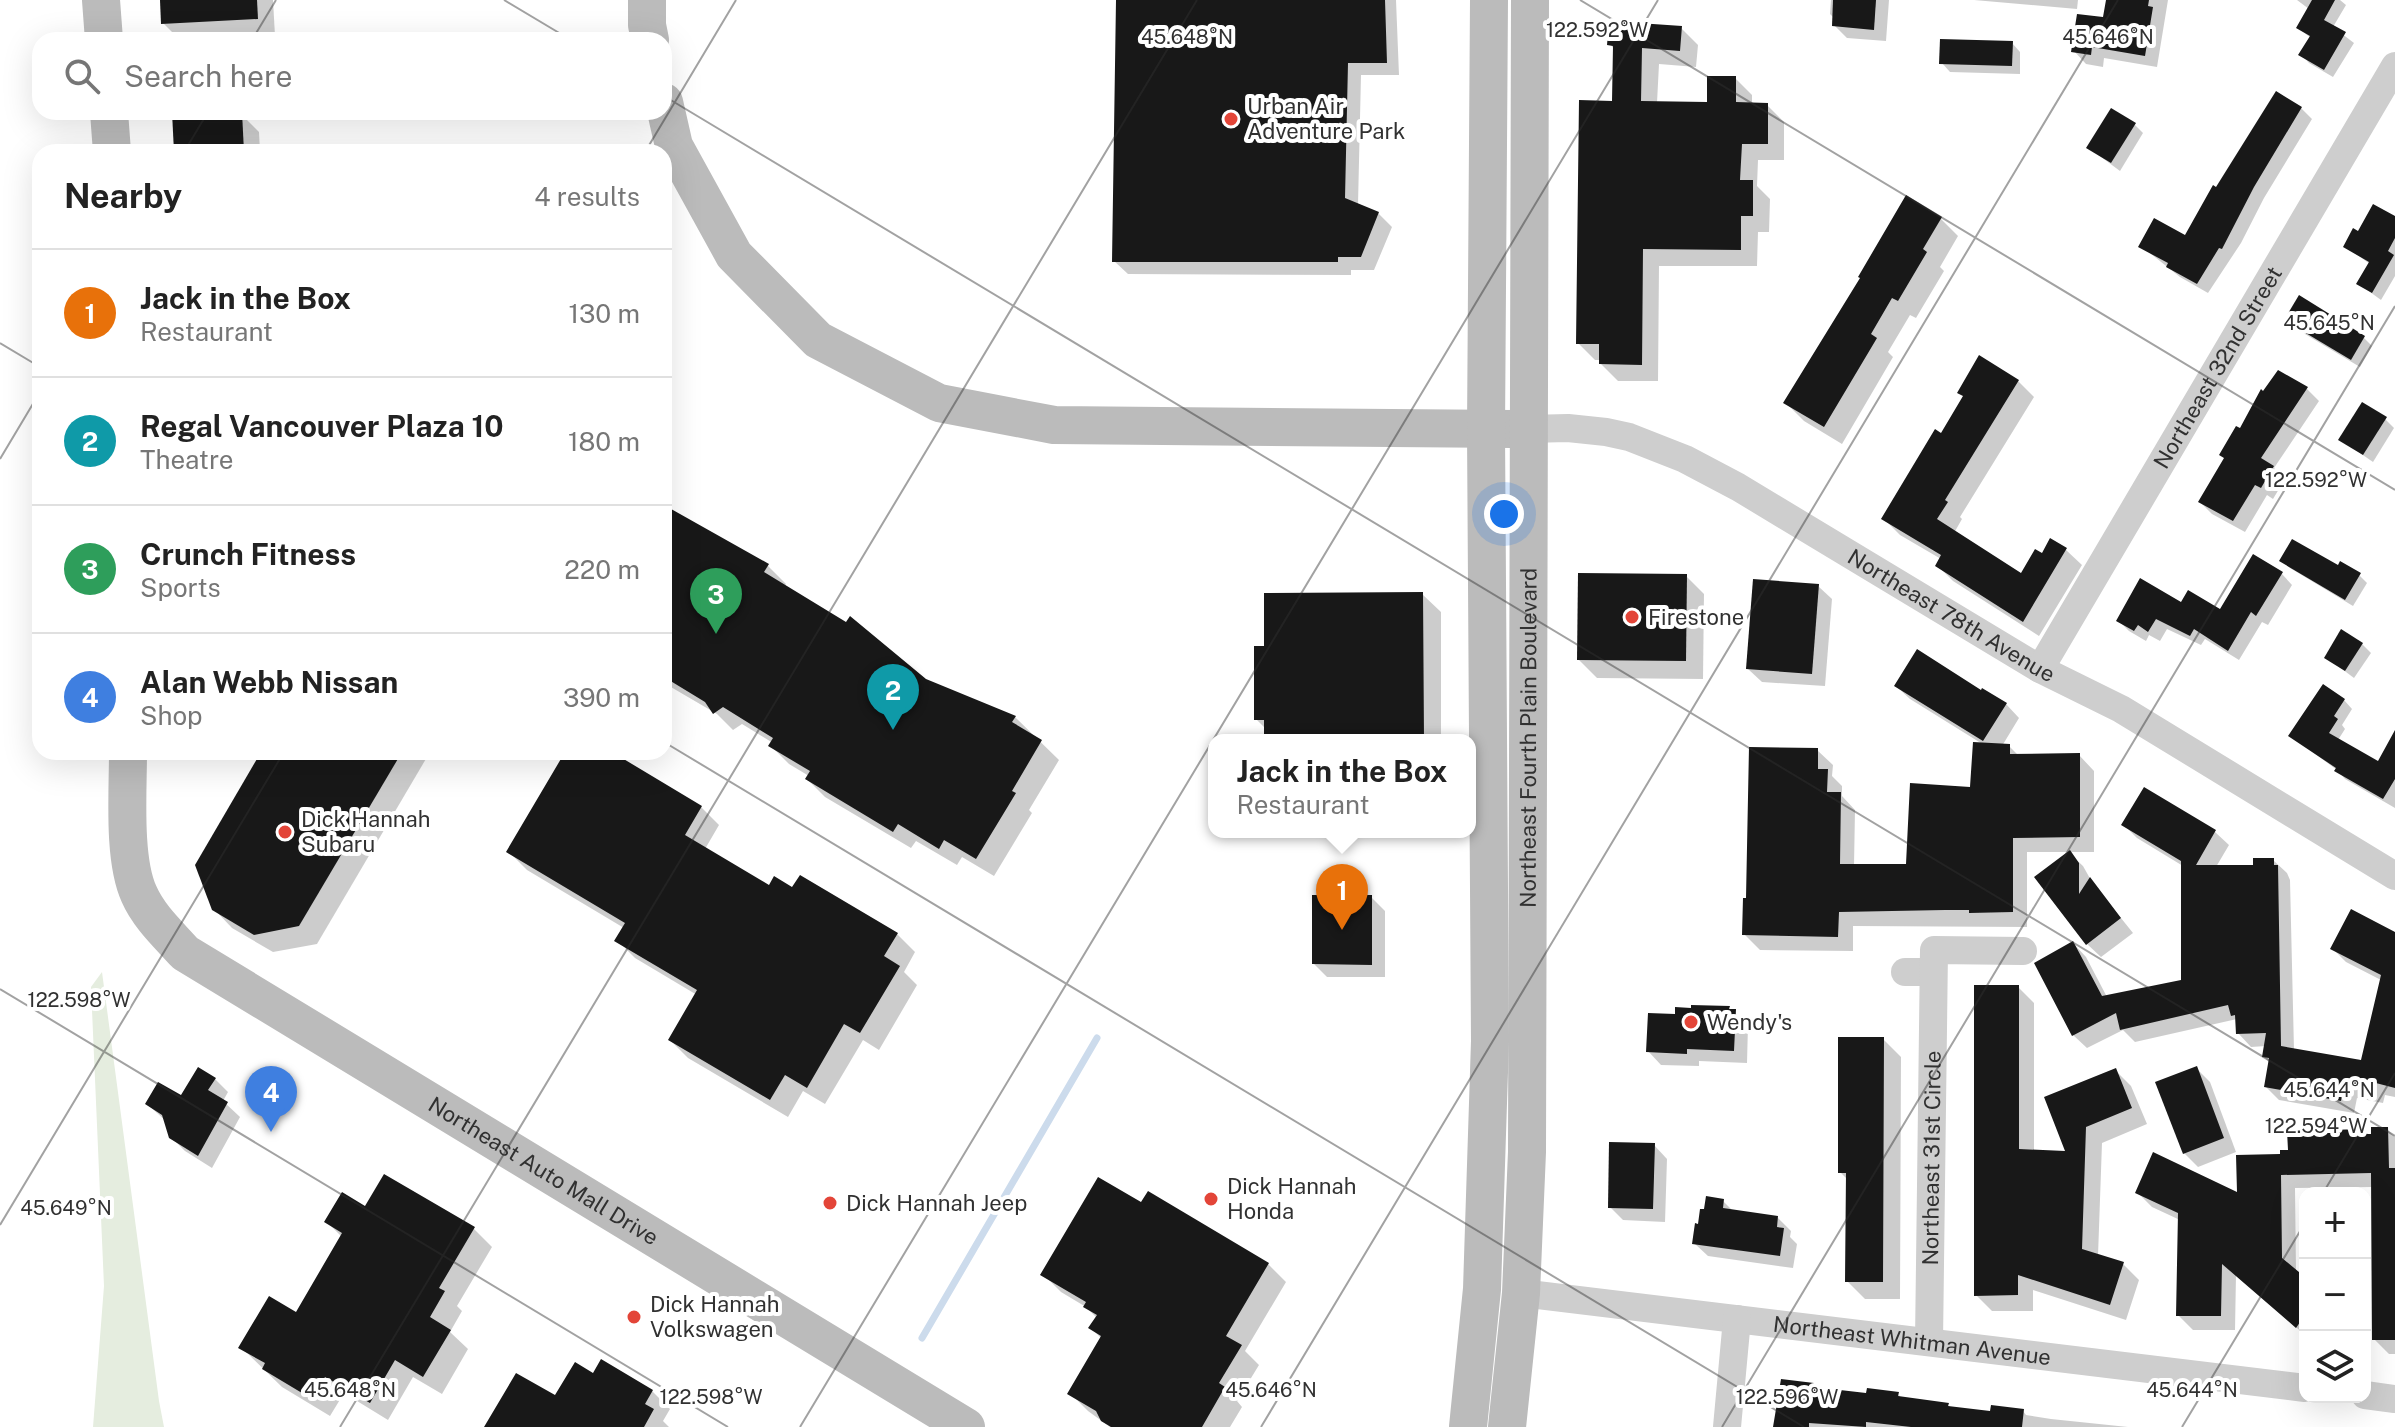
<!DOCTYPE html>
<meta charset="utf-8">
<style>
:root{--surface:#fff;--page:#f6f6f6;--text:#222;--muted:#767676;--line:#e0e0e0;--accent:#b45309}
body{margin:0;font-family:"Public Sans",sans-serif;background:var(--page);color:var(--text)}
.controls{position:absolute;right:24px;bottom:24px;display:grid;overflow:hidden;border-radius:16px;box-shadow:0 8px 32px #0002}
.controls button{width:72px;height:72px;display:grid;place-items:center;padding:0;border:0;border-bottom:2px solid var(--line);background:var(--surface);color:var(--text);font:40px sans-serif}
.you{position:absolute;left:1504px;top:514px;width:28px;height:28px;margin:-20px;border:6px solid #fff;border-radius:50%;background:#1a73e8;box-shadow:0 0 0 12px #1a73e833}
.badge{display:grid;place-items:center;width:52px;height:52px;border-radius:50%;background:var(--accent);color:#fff;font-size:26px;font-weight:700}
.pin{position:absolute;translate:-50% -66px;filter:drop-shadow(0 2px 4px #0008)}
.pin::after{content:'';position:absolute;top:42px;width:28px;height:24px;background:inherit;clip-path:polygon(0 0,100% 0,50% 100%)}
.popup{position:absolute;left:1208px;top:734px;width:268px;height:104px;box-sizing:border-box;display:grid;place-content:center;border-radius:16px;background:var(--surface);filter:drop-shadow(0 2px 6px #0005);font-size:26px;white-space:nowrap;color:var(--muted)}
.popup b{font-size:30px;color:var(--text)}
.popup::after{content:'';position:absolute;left:50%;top:100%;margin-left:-16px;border:16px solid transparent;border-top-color:var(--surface)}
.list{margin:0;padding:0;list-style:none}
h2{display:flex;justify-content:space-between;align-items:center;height:104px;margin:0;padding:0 32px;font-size:34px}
h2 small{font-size:26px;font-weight:400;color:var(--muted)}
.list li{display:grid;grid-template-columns:52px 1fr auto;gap:24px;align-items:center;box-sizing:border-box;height:128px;padding:0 32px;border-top:2px solid var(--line)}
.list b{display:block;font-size:30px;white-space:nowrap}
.list p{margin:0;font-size:26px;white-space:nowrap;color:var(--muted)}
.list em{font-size:26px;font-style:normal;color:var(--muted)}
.icon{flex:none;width:44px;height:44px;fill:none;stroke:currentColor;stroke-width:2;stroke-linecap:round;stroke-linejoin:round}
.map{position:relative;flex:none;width:2395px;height:1427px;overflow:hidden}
.search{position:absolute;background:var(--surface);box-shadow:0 8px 32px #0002;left:32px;top:32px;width:640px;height:88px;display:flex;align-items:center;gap:20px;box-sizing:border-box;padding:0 28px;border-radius:24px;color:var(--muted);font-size:30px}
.panel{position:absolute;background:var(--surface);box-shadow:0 8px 32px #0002;left:32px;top:144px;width:640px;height:616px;border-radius:24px}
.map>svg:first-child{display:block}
</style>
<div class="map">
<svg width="2395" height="1427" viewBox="0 0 2395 1427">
<rect width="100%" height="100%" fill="#fff"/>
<polygon fill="#e5eddf" points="102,972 159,1401 164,1427 93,1427 104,1286 91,987"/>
<g fill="#0003">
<polygon points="162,0 273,0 275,36 180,40 163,23"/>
<polygon points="1117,0 1396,0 1399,75 1361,75 1358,205 1378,213 1392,227 1374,270 1351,270 1351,275 1128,274 1114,261"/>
<polygon points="1831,0 1889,0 1886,41 1847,38 1834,25 1834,18 1830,14"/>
<polygon points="1974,0 2078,0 2077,9"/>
<polygon points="2108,0 2168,0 2157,67 2104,58 2103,67 2086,64 2074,51 2104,20"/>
<polygon points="2297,0 2340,0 2346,5 2333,27 2354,43 2333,77 2309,63 2301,54 2311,38 2298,28 2309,9"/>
<polygon points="1681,28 1698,45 1696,67 1659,64 1657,103 1709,104 1735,78 1752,95 1752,104 1767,105 1784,122 1784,160 1758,160 1757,186 1770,199 1769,232 1758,232 1757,266 1659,266 1658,381 1618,381 1601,364 1601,360 1595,360 1578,343 1614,103 1615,50 1610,44"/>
<polygon points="2012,43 2020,52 2020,74 1950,72 1942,63"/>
<polygon points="2301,108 2312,119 2264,198 2241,243 2208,293 2180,277 2141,246 2185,238 2217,189"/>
<polygon points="195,112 241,114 259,132 260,152 176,152"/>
<polygon points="2135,125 2143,133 2120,171 2089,148"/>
<polygon points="1940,218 1958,236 1940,267 1944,271 1916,318 1910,315 1888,352 1893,357 1842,444 1804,421 1786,403 1862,279"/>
<polygon points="2395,218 2395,276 2381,300 2359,284 2370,264 2345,246 2359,233"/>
<polygon points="2286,320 2364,338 2372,346 2360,367 2295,328"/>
<polygon points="2278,372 2307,389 2319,401 2274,468 2285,479 2273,499 2267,495 2245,532 2212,514 2200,502 2240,431"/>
<polygon points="2018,381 2034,397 1960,517 1962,519 1954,533 2022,576 2042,556 2066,550 2082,565 2039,636 1953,581 1937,565 1941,559 1900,535 1884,519 1942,435"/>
<polygon points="2385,419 2394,428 2373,462 2341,440"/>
<polygon points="664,507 768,566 786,584 784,587 924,680 1015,717 1059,760 1029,810 1032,813 994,876 962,857 957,865 916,841 911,848 825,797 807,779 809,776 789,764 771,746 773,743 742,724 733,730 717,714 664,683"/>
<polygon points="2282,560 2338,568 2359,575 2367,583 2353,606 2290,568"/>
<polygon points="2282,574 2292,585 2268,625 2262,622 2239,660 2205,639 2201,645 2167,629 2160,641 2149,635 2146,641 2129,631 2119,621 2181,605 2220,611"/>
<polygon points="1686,576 1704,594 1703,679 1597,678 1579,660"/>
<polygon points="1818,586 1832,599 1825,686 1762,682 1748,669"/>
<polygon points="1422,594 1441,612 1441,740 1266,740 1266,729 1256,719 1266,648"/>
<polygon points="2362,644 2371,653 2354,678 2326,657"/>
<polygon points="1896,686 1982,693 2006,704 2019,718 2002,746 2009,746 2019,756 2079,755 2094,771 2094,852 2027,852 2027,927 1853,926 1853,951 1760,950 1744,934 1817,750 1833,765 1832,776 1842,786 1842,796 1855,810 1854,866 1907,866 1972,789 1984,745 1910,699"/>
<polygon points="2344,700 2352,709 2342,725 2345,729 2338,740 2379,764 2395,758 2395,808 2345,779 2337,770 2291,736"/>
<polygon points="264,752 430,752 317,944 273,952 232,928 214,909"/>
<polygon points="568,752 608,752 701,807 719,825 705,849 770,887 793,890 897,934 915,952 904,972 917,985 879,1050 863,1040 825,1104 803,1091 788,1117 688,1058 670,1040 697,995 635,958 617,940 624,928 527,870 509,852"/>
<polygon points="2145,789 2215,832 2229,845 2216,867 2255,867 2273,860 2287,873 2290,880 2294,1050 2363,1062 2381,980 2346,962 2333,949 2395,934 2395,1097 2385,1095 2383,1103 2357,1098 2354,1113 2279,1100 2266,1087 2270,1063 2264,1057 2266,1046 2251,1047 2238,1033 2237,1019 2135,1042 2123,1030 2087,1048 2073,1035 2073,943 2086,957 2107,997 2183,981 2183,866 2137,838 2124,825"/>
<polygon points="2069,853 2083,866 2092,882 2133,933 2101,957 2087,944"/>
<polygon points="1371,897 1385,911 1385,977 1327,977 1314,964"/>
<polygon points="2018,987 2034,1003 2034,1152 2068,1153 2115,1070 2131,1086 2147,1124 2102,1143 2098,1256 2123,1264 2139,1280 2126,1320 2033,1290 2033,1311 1992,1311 1976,1295"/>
<polygon points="1729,1008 1748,1025 1747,1063 1699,1061 1699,1066 1661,1065 1648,1051 1677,1016"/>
<polygon points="1883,1039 1901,1057 1900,1299 1865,1299 1847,1281 1848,1180 1840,1172"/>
<polygon points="2196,1068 2210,1082 2236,1152 2198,1167 2184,1153"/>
<polygon points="215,1079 228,1092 223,1101 240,1117 212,1168 185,1151 171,1137 166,1121 147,1104 181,1098"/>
<polygon points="2387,1129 2395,1137 2395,1354 2389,1354 2374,1339 2374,1187 2295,1188 2296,1272 2305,1280 2305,1335 2236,1275 2235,1330 2193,1330 2178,1315 2180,1220 2152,1207 2137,1192 2239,1195 2282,1156 2365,1131 2370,1136"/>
<polygon points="1654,1145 1667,1159 1665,1222 1623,1220 1610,1207"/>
<polygon points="1723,1201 1734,1212 1778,1218 1791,1231 1790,1237 1797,1244 1793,1268 1708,1256 1694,1243 1700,1226"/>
<polygon points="1142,1205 1268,1264 1286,1282 1245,1351 1259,1365 1237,1401 1242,1407 1230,1427 1110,1427 1088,1411 1070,1393 1102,1339 1091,1328 1097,1318 1086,1307 1061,1292 1043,1274"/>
<polygon points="366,1209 474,1229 492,1247 457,1306 462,1311 450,1332 468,1349 442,1394 413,1377 388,1420 344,1393 330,1416 282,1387 241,1347 297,1315 342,1237 327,1222"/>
<polygon points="593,1376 652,1391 670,1409 663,1421 669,1427 487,1427 555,1398"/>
<polygon points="1813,1385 1817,1389 1868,1395 1898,1394 1902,1399 1948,1405 1951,1408 1992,1413 2023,1411 2026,1415 2051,1419 2128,1427 1776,1427"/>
</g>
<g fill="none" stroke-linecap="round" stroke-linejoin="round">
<polyline stroke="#ccdbec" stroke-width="7" points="922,1338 1097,1038"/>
</g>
<g fill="#181818">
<polygon points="160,0 257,0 258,19 161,24"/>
<polygon points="1116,0 1385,0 1387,63 1348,63 1345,198 1379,212 1361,257 1338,257 1338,262 1112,262"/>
<polygon points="1833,0 1876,0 1874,30 1832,26"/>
<polygon points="2106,0 2149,0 2148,6 2153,7 2145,56 2092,47 2091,55 2071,52 2077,14 2103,17"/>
<polygon points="2312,0 2335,0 2324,20 2346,32 2324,70 2298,55 2310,36 2296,28"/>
<polygon points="1609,21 1682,26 1680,51 1642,48 1641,101 1707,102 1707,76 1736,76 1736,102 1768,103 1768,144 1742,144 1740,180 1753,180 1753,216 1741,216 1741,250 1643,249 1642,365 1599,364 1599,344 1576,344 1579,100 1612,101 1613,46 1607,45"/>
<polygon points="1940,39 2013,41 2012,66 1939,64"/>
<polygon points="2276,91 2302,107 2254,187 2222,249 2219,248 2197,284 2166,267 2168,263 2138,247 2154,218 2185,235 2213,185 2216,187"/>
<polygon points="2111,108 2136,123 2111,163 2086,148"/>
<polygon points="172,112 242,112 244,152 174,152"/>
<polygon points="1906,195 1942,217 1923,249 1927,252 1898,301 1892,298 1871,334 1877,338 1824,427 1783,403 1860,278 1858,277"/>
<polygon points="2373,204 2395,216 2395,238 2388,251 2394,255 2372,293 2356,284 2369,262 2343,247 2353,228 2358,231"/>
<polygon points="2299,295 2365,336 2351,360 2284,320"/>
<polygon points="1979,355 2019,380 1945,500 1948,502 1937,519 2021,573 2035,549 2042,553 2050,538 2067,548 2023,622 1935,566 1941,555 1881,519 1935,429 1941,433 1963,396 1957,393"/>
<polygon points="2278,370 2308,387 2261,458 2274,466 2261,488 2255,485 2233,521 2198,502 2224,458 2219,455 2236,426 2240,428 2261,389 2263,391"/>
<polygon points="2362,402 2387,417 2363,455 2338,440"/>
<polygon points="664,505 769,564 764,572 846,622 850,616 926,679 1016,716 1012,722 1042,740 1012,791 1016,793 976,859 944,840 939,849 898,824 893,832 805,779 810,771 768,746 773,738 723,707 713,714 705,702 664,677"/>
<polygon points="2292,539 2338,565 2340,561 2361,573 2345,600 2279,561"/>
<polygon points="2253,554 2283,572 2256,616 2251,612 2228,651 2194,629 2190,636 2156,619 2148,632 2138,625 2134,631 2116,621 2140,578 2181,602 2188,590 2220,609"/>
<polygon points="1578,573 1687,574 1686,661 1577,660"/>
<polygon points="1753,579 1819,584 1812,674 1746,669"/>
<polygon points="1423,592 1424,740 1264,740 1264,720 1254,720 1254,646 1264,646 1264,593"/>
<polygon points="2341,629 2363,643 2345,671 2324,658"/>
<polygon points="1917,649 1981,690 1982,688 2007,703 1983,741 1894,686"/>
<polygon points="2323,684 2345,699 2334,716 2338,719 2329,733 2378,761 2395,730 2395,779 2383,799 2334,771 2336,768 2288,736"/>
<polygon points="1973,742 2010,744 2010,754 2080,753 2080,837 2013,838 2013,912 1969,913 1969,910 1945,910 1839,912 1838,937 1742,935 1743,898 1746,898 1749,747 1818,748 1818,769 1828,769 1827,792 1841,792 1840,864 1906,864 1910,783 1970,787"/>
<polygon points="261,752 402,752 299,926 254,935 212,910 195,865"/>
<polygon points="565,752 612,752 702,806 685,835 769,885 774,876 792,887 800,875 898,933 884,956 900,966 860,1033 844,1024 807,1088 785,1075 770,1100 668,1040 697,990 614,941 625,923 506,852"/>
<polygon points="2144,787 2216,830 2196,865 2253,865 2253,858 2274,858 2274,865 2278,865 2281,1046 2361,1060 2381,975 2330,949 2351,909 2395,932 2395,1088 2372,1082 2370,1091 2344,1085 2341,1101 2264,1087 2269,1058 2262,1057 2266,1033 2236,1034 2235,1015 2231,1016 2228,1005 2120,1030 2116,1013 2072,1036 2034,963 2073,941 2102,996 2181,980 2181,861 2121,825"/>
<polygon points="2070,850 2079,863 2079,894 2090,877 2121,918 2086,945 2034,877"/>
<polygon points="1312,895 1372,895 1372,965 1312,964"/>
<polygon points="1974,985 2019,985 2019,1149 2065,1151 2044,1097 2116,1068 2132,1108 2086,1127 2082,1249 2124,1262 2110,1305 2018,1275 2018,1295 1974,1296"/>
<polygon points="1691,1005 1730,1006 1729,1009 1736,1009 1734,1051 1687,1049 1687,1054 1646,1052 1648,1013 1675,1014 1675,1007 1691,1008"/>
<polygon points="1838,1037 1884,1037 1883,1282 1845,1282 1846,1173 1838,1173"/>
<polygon points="2197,1066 2224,1138 2183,1154 2155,1082"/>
<polygon points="198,1067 216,1078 208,1090 228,1102 198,1156 169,1138 162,1115 145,1104 158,1082 181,1095"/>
<polygon points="2371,1127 2388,1127 2389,1168 2395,1168 2395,1340 2372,1340 2371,1173 2281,1175 2282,1258 2305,1277 2305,1315 2296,1328 2222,1264 2221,1316 2176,1316 2178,1213 2135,1193 2153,1152 2237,1192 2236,1155 2280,1154 2280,1150 2288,1150 2287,1131 2366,1129 2365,1134 2371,1134"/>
<polygon points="1609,1142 1655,1143 1653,1209 1608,1208"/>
<polygon points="384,1174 475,1227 439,1288 445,1291 430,1317 451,1330 423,1377 395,1360 370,1403 325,1377 312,1399 262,1369 265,1363 238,1348 269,1296 296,1312 342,1233 324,1222 342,1192 365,1206"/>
<polygon points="1098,1177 1141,1202 1148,1191 1269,1263 1226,1336 1242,1345 1219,1383 1225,1387 1202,1427 1111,1427 1101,1421 1096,1411 1067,1394 1101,1336 1088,1328 1097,1315 1083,1307 1086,1302 1040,1275"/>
<polygon points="1706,1196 1724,1199 1723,1208 1778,1216 1777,1227 1784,1228 1780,1256 1692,1244 1695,1223 1698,1224 1700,1209 1704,1209"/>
<polygon points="601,1359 653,1390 645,1404 654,1409 644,1427 484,1427 516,1373 555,1395 575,1362 593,1373"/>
<polygon points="1781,1379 1814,1383 1814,1387 1866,1393 1867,1388 1899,1392 1898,1396 1949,1403 1948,1406 1990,1411 1991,1405 2024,1409 2022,1427 1911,1427 1866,1422 1866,1427 1809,1423 1809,1427 1773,1427"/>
</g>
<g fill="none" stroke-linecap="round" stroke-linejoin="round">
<g stroke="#cecece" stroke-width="28">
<path id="s1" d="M1527 429 1568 428 1606 432 1629 437 1685 459 1738 487 2040 669 2121 709 2395 876"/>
<path id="s2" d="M2040 669 2395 66"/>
<polyline points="1905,972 1933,972"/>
<path id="s3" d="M1521 1293 2305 1388"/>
<path id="s4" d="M1929 1342 1934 950 2023 951"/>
<polyline points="2365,1395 2395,1399"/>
<polyline points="1727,1427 1737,1319"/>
</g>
<g stroke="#bbb" stroke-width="38">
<polyline points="101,0 104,40"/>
<polyline points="647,0 647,25 650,40"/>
<polyline points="664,102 674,146 734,255 818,340 939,403 1054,425 1512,429"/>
<polyline points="109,112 112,152"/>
<path id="s5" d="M128 752C128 792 123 859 139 894 149 917 169 935 185 953L966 1427"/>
<polyline points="1468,1427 1482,1289 1490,1041 1486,431 1489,0"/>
<path id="s6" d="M1507 1427 1521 1293 1527 1152 1530 0"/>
</g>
</g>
<path fill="none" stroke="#313131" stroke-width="2" stroke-opacity="0.45" d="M504 0 571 40M1580 0 2395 490M252 40 276 0M664 96 2395 1136M184 152 208 112M645 152 736 0M0 343 40 367M0 459 40 392M664 742 1804 1427M0 989 728 1427M2323 1193 2395 1073M0 1225 284 752M340 1427 1197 0M800 1427 1658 0M1261 1427 2118 0M1722 1427 2395 306M2182 1427 2305 1223"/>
<g fill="#e34538" stroke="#fff" stroke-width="3">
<circle cx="1231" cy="119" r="8"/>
<circle cx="1632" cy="617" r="8"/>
<circle cx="285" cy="832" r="8"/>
<circle cx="1691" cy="1022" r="8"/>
<circle cx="1211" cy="1199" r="8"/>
<circle cx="830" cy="1203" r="8"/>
<circle cx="634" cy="1317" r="8"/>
</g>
<g text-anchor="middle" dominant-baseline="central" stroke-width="8" stroke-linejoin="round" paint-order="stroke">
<g font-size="22" fill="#313131" stroke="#fff" text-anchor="start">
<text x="1247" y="106">Urban Air<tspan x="1247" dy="25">Adventure Park</tspan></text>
<text x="1648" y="617">Firestone</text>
<text x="301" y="819">Dick Hannah<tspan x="301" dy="25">Subaru</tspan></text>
<text x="1707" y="1022">Wendy's</text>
<text x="1227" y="1186">Dick Hannah<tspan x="1227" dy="25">Honda</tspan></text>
<text x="846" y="1203">Dick Hannah Jeep</text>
<text x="650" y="1304">Dick Hannah<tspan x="650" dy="25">Volkswagen</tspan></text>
</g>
<g font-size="22" fill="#313131" stroke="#fff">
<text stroke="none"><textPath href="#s2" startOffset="350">Northeast 32nd Street</textPath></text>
<text stroke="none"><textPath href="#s1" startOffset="472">Northeast 78th Avenue</textPath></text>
<text stroke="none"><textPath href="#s6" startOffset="690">Northeast Fourth Plain Boulevard</textPath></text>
<text stroke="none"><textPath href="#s4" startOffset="184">Northeast 31st Circle</textPath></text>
<text stroke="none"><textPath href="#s5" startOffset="638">Northeast Auto Mall Drive</textPath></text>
<text stroke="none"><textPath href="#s3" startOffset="394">Northeast Whitman Avenue</textPath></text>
</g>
</g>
<g font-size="20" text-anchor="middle" fill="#313131" stroke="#fff" stroke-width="8" stroke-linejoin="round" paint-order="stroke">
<text x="1597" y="37">122.592°W</text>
<text x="1187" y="44">45.648°N</text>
<text x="2108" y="44">45.646°N</text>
<text x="2329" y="330">45.645°N</text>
<text x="2316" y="487">122.592°W</text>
<text x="79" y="1007">122.598°W</text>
<text x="2329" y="1097">45.644°N</text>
<text x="2316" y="1133">122.594°W</text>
<text x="66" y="1215">45.649°N</text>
<text x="350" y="1397">45.648°N</text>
<text x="1271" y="1397">45.646°N</text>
<text x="2192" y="1397">45.644°N</text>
<text x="711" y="1404">122.598°W</text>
<text x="1787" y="1404">122.596°W</text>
</g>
</svg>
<div class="controls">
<button>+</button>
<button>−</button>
<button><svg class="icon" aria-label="layers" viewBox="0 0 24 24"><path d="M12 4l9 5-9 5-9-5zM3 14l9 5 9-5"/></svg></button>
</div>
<div class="you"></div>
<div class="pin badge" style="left:1342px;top:930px;background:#e8710a">1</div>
<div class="popup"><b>Jack in the Box</b>Restaurant</div>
<div class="pin badge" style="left:893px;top:730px;background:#0f9aa8">2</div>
<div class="pin badge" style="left:716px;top:634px;background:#2e9e5b">3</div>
<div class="pin badge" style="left:271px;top:1132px;background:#3f7fe0">4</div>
<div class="search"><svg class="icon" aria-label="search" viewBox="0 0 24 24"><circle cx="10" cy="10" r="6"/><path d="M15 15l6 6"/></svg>Search here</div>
<section class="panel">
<h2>Nearby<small>4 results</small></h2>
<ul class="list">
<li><span class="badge" style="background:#e8710a">1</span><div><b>Jack in the Box</b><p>Restaurant</p></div><em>130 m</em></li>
<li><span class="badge" style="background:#0f9aa8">2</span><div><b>Regal Vancouver Plaza 10</b><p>Theatre</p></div><em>180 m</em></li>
<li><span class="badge" style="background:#2e9e5b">3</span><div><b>Crunch Fitness</b><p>Sports</p></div><em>220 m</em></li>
<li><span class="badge" style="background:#3f7fe0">4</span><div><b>Alan Webb Nissan</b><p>Shop</p></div><em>390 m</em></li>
</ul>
</section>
</div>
